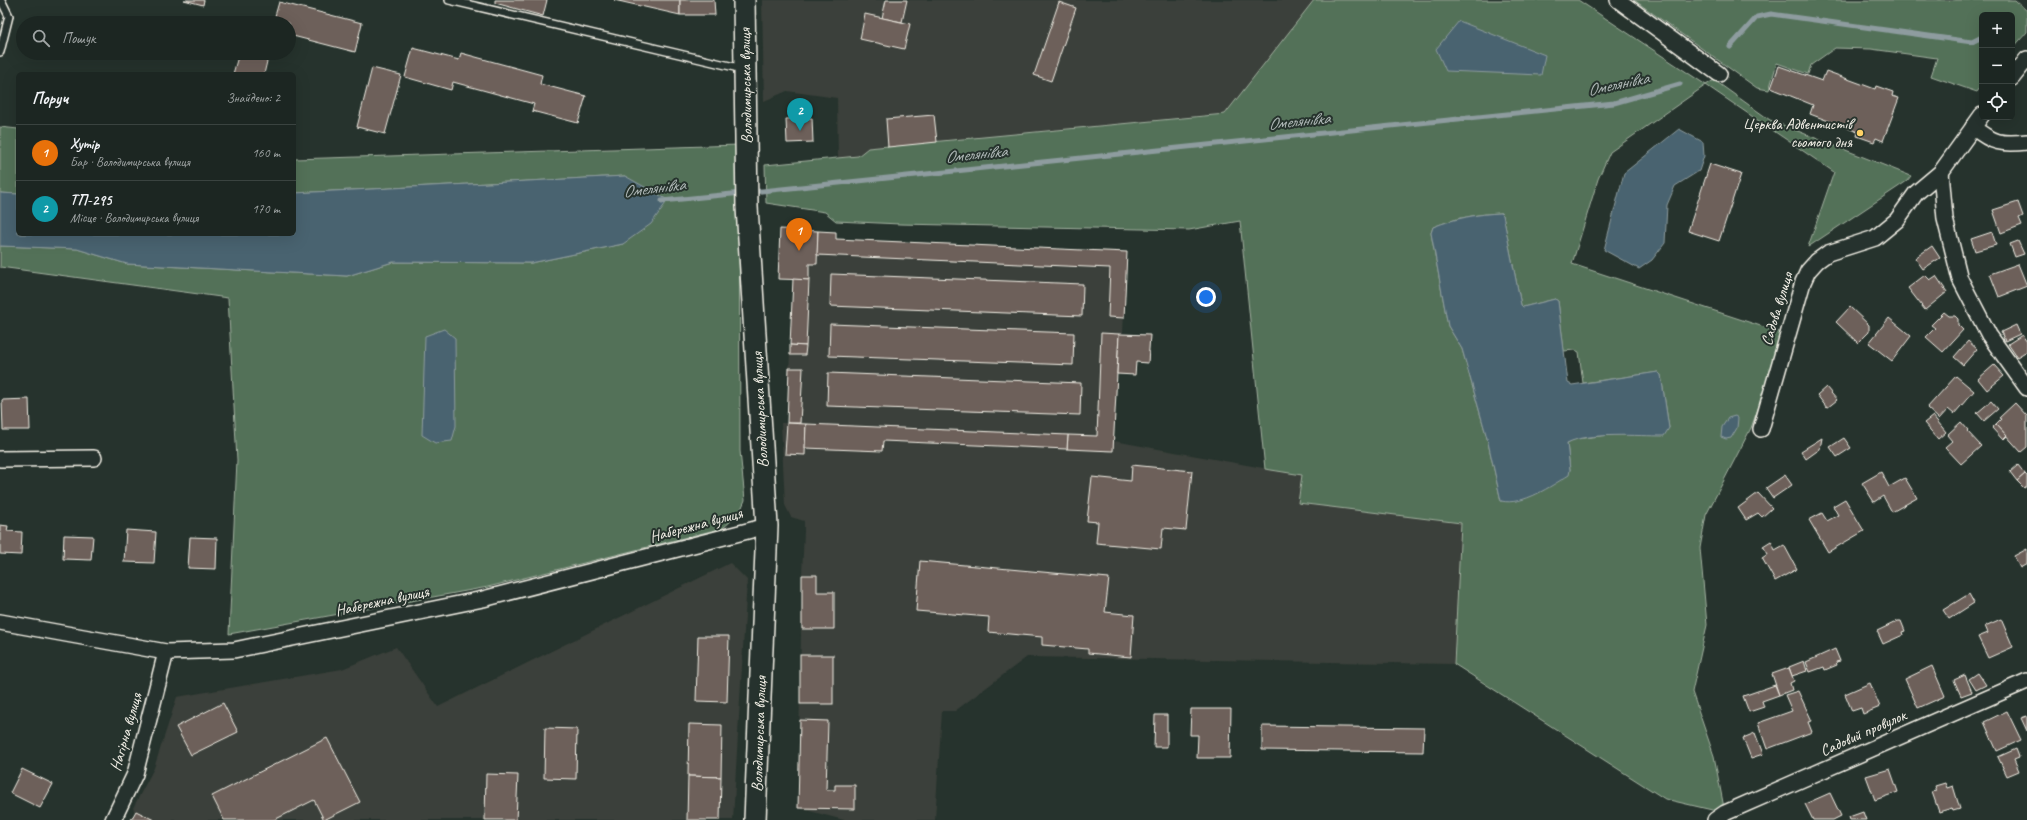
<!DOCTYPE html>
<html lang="uk">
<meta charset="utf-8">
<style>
:root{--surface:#1c2622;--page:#29322f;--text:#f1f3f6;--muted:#a0a5a5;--line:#3a4340;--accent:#1a73e8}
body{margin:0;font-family:Caveat,sans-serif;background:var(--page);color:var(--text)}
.controls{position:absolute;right:12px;top:12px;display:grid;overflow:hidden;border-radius:6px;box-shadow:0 4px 16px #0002}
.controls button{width:36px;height:36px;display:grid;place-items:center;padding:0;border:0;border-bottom:1px solid var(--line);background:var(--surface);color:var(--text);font:20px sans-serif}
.you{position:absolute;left:1206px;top:297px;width:14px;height:14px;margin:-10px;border:3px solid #fff;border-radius:50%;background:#1a73e8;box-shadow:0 0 0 6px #1a73e833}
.badge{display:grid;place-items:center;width:26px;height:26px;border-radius:50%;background:var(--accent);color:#fff;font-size:13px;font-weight:700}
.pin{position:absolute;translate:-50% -33px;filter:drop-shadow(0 1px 2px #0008)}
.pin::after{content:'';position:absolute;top:21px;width:14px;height:12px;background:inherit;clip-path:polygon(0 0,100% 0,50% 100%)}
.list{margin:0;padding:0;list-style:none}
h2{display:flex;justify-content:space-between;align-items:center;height:52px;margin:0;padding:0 16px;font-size:17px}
h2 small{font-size:13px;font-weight:400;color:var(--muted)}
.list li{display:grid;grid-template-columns:26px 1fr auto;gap:12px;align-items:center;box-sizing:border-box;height:56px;padding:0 16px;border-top:1px solid var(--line)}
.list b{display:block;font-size:15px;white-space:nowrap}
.list p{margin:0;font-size:13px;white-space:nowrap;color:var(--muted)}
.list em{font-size:13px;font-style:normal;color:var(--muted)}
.icon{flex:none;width:22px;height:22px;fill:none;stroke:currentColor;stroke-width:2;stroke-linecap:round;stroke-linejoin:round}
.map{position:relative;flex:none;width:2027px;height:820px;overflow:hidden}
.search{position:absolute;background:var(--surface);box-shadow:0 4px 16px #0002;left:16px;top:16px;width:280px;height:44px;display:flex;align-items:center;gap:10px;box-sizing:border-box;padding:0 14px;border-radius:22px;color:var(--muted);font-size:15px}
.panel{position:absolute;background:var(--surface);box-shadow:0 4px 16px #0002;left:16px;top:72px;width:280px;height:164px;border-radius:6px}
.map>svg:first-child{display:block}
</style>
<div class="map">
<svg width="2027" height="820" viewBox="0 0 2027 820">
<rect width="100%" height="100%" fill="#26332d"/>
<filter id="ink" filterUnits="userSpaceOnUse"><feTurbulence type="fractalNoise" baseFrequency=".025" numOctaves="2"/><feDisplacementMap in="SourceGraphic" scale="8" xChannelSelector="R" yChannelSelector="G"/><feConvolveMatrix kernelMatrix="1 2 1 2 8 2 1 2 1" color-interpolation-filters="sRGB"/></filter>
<g filter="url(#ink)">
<g fill="#3b403a">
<polygon points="762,0 1314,0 1225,114 868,148 858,156 838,158 837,98 787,91 764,101"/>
<polygon points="818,231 836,232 836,239 1127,252 1123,333 1150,335 1148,363 1136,362 1135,375 1117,375 1114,441 1302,475 1298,503 1462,523 1454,664 1027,657 955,711 942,711 935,820 844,820 798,808 802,575 804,531 804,521 791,517 785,505 781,423 787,423 793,279 808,280 809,264 817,264"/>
<polygon points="730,563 747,580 733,820 131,820 135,813 133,808 154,768 177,697 342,669 396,647 438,707"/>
</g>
<g fill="#527159" stroke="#a3b1a0" fill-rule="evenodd">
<path d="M1314 0H1578L1706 85 1714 80 1770 120 1911 176 1907 181 1808 247 1834 172 1706 85 1610 152 1598 179 1572 264 1785 334 1751 428 1706 515 1700 548 1707 625 1692 692 1714 756 1725 813 1665 799 1454 664 1461 523 1298 503 1302 475 1265 469 1240 221 1189 230 900 224 836 221 825 212 766 203 765 165 858 156 868 148 1225 114ZM1501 213 1503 215 1521 305 1523 307 1555 299 1558 301 1564 351 1575 350 1579 352 1583 383 1652 373 1658 372 1661 375 1669 428 1575 439 1567 443 1570 470 1501 501 1487 438 1462 349 1448 326 1431 233 1433 227C1456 218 1476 214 1501 213Z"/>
<polygon points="1634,0 2015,0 2027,11 2027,32 2012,49 2012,15 1982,15 1982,85 1977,92 1931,76 1937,58 1871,49 1835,48 1811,65 1808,74 1777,63 1769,90 1757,88"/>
<polygon points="0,127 18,129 18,194 0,193"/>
<polygon points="739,145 740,451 745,500 739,514 723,528 488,587 229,634 237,460 228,298 0,267 0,246 77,249 127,264 347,276 393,262 531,263 623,244 625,176 294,193 294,159"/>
</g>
<g fill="#4a646f" stroke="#8e9c9f">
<polygon points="1459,21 1545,55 1541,75 1446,71 1436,49"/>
<polygon points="1679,129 1703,142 1704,156 1699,171 1675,186 1667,205 1665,243 1652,260 1639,269 1604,250 1624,173"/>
<polygon points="625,176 668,200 651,224 623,244 531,263 393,262 347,276 127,264 77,249 0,246 0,193 18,194 18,234 294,234 294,193"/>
<path d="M1501 213 1503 215 1521 305 1523 307 1555 299 1558 301 1568 383 1572 385 1658 372 1661 375 1669 428 1664 436C1639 436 1588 432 1567 443L1570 470 1569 475C1551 486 1523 506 1501 501L1487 438 1462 349 1448 326 1431 233 1433 227C1456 218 1477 214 1501 213Z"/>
<polygon points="444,329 455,338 456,426 452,441 435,443 422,435 425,336"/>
<polygon points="1735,416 1738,418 1737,428 1731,438 1726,439 1721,437 1722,427 1728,418"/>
</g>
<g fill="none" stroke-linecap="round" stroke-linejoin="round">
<g stroke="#8e9c9f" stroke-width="5">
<polyline points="1730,47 1757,17 1771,14 1972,42 1982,37"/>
<polyline points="752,192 1614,103 1680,84"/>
<polyline points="662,201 742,193"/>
</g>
</g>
<g fill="#6d605a" stroke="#f4f1e8">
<polygon points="184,0 204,0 203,5"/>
<polygon points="495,0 547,0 543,16 495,3"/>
<polygon points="614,0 680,0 680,15"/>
<polygon points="680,0 714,0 715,15 680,15"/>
<polygon points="886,0 907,0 902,22 882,18"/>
<polygon points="279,2 362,23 355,52 289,35 289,23 273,23"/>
<polygon points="1059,2 1076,8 1051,81 1034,75"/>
<polygon points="865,14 910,24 904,49 860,39"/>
<polygon points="413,48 459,60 461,53 542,75 540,84 586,96 578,123 532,111 534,104 453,82 451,90 405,77"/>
<polygon points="239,53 269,53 264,74 233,74"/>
<polygon points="1779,66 1822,81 1826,71 1875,89 1876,86 1893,92 1892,96 1899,98 1883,141 1876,138 1874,142 1857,136 1858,132 1810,114 1813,105 1771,88"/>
<polygon points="372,68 401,75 385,134 357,127"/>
<polygon points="934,115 937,142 888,147 886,119"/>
<polygon points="812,118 813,142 787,143 786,119"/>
<polygon points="1710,164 1741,174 1719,241 1688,231"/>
<polygon points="2018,202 2023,216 2019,218 2022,225 2001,233 1993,210"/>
<polygon points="780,229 818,231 817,264 809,264 809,280 778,279"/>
<polygon points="818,231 836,232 836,239 1127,252 1124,318 1108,317 1110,268 817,255"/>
<polygon points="1992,232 1996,245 1975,251 1971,239"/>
<polygon points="2018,241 2024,254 2015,257 2010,244"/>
<polygon points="1932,246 1940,258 1923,269 1915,258"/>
<polygon points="2018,264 2027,286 1999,297 1990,274"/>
<polygon points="831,274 1083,284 1082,316 830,306"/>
<polygon points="1925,275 1930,280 1936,276 1947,292 1925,310 1908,288"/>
<polygon points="793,279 809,280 806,346 790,345"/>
<polygon points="1850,307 1869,325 1869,332 1858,343 1836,322"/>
<polygon points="1944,312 1949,316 1955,316 1958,319 1958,325 1963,330 1943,352 1926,337 1935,328 1931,325"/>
<polygon points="1889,318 1911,336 1892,361 1869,343"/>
<polygon points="830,324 1074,333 1073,365 829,356"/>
<polygon points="2016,325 2020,334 2005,341 2001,332"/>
<polygon points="1101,333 1119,334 1113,451 1067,449 1068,435 1097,436"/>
<polygon points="1119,334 1150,335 1148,363 1136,362 1135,375 1117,374"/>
<polygon points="2022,335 2027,342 2027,351 2017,357 2008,344"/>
<polygon points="1968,341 1977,349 1963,365 1954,357"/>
<polygon points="790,345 806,346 805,355 790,355"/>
<polygon points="1994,365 2004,376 1987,390 1978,379"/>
<polygon points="789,368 803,368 800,423 787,423"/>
<polygon points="828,373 1081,383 1080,415 827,406"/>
<polygon points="1956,376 1974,391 1954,414 1948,409 1939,419 1927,408"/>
<polygon points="1826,387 1837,400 1827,408 1817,395"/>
<polygon points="29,399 30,430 3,430 2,400"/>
<polygon points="1991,401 1998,409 1984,421 1977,413"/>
<polygon points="2015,403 2027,416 2027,447 2021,452 1996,424 2001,419 1999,418"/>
<polygon points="1933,416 1946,432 1938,439 1924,423"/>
<polygon points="1961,422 1968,430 1967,431 1981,446 1961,464 1945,447 1952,441 1947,435"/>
<polygon points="787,423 806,424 805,455 785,454"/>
<polygon points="806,424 1068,435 1067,449 883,441 882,451 805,448"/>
<polygon points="1996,424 2007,436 2003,440 1992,428"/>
<polygon points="1822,438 1820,449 1806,459 1801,451"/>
<polygon points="1844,438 1851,448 1837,457 1830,447"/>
<polygon points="1132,465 1192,471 1186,530 1163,528 1161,549 1096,543 1098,522 1087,521 1092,477 1131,481"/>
<polygon points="2018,465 2025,474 2017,481 2010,472"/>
<polygon points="1881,472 1889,487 1905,478 1917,498 1892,512 1883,496 1874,502 1862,483"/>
<polygon points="2025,474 2027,476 2027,486 2024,488 2017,481"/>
<polygon points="1785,475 1792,485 1773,498 1766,488"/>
<polygon points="1758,493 1772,508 1762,517 1758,513 1746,520 1738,508"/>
<polygon points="1845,499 1864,531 1828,552 1809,520 1822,513 1827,521 1838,515 1833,506"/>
<polygon points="0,525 8,526 7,531 22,532 21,555 0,554"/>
<polygon points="126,530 156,532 154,563 124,562"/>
<polygon points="64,535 93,536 91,560 63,559"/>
<polygon points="190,537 217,538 216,569 188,568"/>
<polygon points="1771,541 1775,550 1784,545 1797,569 1775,581 1762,558 1768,554 1763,546"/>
<polygon points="2027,549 2027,564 2020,568 2014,556"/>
<polygon points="920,561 1109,578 1105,612 1134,615 1131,657 1088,653 1088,649 1042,645 1042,637 988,632 989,617 916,611"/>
<polygon points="802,575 817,575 817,592 834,592 834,629 802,629"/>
<polygon points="1969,594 1974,603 1949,619 1943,610"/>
<polygon points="2001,619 2013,647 1988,658 1978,637 1988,633 1985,626"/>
<polygon points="1898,621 1901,621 1905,631 1902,632 1903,635 1883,644 1877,631"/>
<polygon points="698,636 729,636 727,702 696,701"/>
<polygon points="1835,649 1840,661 1836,662 1837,665 1825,670 1824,667 1810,672 1806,662"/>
<rect x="800" y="655" width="33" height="49"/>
<polygon points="1804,661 1807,671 1792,676 1789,667"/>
<polygon points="1932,666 1945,696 1918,708 1905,679"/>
<polygon points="1789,668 1794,681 1790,683 1792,690 1779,695 1772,674"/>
<polygon points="1978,673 1986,685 1976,690 1969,679"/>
<polygon points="1965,675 1972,692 1961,696 1954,680"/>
<polygon points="1870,683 1880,707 1863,714 1861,708 1852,711 1845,694"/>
<polygon points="1775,685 1779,695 1762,701 1764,707 1749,712 1743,696"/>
<polygon points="1798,691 1812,721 1808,722 1812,732 1767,749 1758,723 1792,711 1785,695"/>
<polygon points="223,703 238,732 191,755 176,727"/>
<polygon points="1191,709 1231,709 1230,758 1197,758 1198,735 1190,735"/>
<polygon points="2007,711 2021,740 1997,751 1984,722"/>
<polygon points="1155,715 1167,715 1167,747 1154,747"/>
<polygon points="2027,716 2027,731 2021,718"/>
<polygon points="800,720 828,721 826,790 835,790 835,785 855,785 855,809 798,808"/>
<polygon points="689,724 722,725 721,777 688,776"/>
<polygon points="1262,726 1424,728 1423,752 1262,750"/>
<polygon points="545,728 577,729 576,779 544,778"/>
<polygon points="1755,733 1763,754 1751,758 1743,738"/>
<polygon points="327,738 360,802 324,820 314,800 274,820 224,820 212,796"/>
<polygon points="2016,749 2019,757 2014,759 2019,771 2007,776 1998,757"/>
<polygon points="22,769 53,784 40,808 10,793"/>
<polygon points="1890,769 1898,792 1875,800 1866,776"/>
<polygon points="486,774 518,775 516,820 485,820"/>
<polygon points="688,776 721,777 720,820 687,820"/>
<polygon points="1945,783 1947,788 1953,786 1960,809 1953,811 1952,808 1939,812 1932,792 1937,791 1935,786"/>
<polygon points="1830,793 1841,816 1833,820 1813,820 1805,804"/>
<polygon points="136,811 154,820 131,820"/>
<polygon points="1863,812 1866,820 1850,820 1849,817"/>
</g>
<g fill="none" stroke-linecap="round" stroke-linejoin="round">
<defs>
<g id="lane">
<polyline points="449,0 743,69"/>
<polyline points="0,52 9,16 1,0"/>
</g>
<g id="street">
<polyline points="1618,0 1719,74"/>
<polyline points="2012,78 2027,59"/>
<path d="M1973 127C1992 143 2002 145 2027 142"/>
<polyline points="1941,172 1945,219 1960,279 1989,335 2027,388"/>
<polyline points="1761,429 1803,282 1808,271 1817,261 1828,253 1875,238 1897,220 1916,193 1941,172 1982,115"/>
<polyline points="0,459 94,458"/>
<polyline points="0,622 166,652 234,650 483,599 767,526"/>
<polyline points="113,820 135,774 166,652"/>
<polyline points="1715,820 1725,813 2027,681"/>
</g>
<polyline id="secondary" points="744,0 747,207 767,526 755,820"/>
</defs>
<use href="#lane" stroke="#f4f1e8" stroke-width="10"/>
<use href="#street" stroke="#f4f1e8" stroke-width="18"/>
<use href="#secondary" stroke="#f4f1e8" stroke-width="24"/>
<use href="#lane" stroke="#26332d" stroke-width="7"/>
<use href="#street" stroke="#26332d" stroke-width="15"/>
<use href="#secondary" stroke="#26332d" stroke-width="21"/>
</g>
</g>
<circle fill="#ffd166" stroke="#26332d" stroke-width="1.5" cx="1860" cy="133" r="4"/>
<g text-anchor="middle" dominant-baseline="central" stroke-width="4" stroke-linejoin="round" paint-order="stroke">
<g font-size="16" fill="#f4f1e8" stroke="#26332d">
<text transform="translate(746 86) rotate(-91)">Володимирська вулиця</text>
<text transform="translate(1777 309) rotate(-73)">Садова вулиця</text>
<text transform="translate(760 410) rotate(-93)">Володимирська вулиця</text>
<text transform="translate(696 525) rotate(-15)">Набережна вулиця</text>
<text transform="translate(382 601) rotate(-12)">Набережна вулиця</text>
<text transform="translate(126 732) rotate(-74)">Нагірна вулиця</text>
<text transform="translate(1863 733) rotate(-24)">Садовий провулок</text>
<text transform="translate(759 734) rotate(-88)">Володимирська вулиця</text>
</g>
<g font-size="16" fill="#f4f1e8" stroke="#26332d" text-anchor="end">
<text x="1852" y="124">Церква Адвентистів<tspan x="1852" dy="18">сьомого дня</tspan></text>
</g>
<g font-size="17" font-style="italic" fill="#b0b9b8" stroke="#26332d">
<text transform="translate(1618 84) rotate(-12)">Омелянівка</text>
<text transform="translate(1299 121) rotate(-6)">Омелянівка</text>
<text transform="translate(976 154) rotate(-6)">Омелянівка</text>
<text transform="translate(654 188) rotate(-7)">Омелянівка</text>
</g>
</g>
</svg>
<div class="controls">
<button>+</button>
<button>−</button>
<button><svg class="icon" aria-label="locate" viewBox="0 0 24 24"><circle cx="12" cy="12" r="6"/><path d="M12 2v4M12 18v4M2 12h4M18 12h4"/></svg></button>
</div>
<div class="you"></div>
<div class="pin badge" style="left:799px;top:251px;background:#e8710a">1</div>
<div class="pin badge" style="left:800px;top:131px;background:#0f9aa8">2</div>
<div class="search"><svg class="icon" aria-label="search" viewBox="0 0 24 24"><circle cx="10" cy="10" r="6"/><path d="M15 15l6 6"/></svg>Пошук</div>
<section class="panel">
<h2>Поруч<small>Знайдено: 2</small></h2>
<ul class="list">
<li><span class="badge" style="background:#e8710a">1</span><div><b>Хутір</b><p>Бар · Володимирська вулиця</p></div><em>160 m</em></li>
<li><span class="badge" style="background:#0f9aa8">2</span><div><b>ТП-295</b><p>Місце · Володимирська вулиця</p></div><em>170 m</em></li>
</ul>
</section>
</div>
